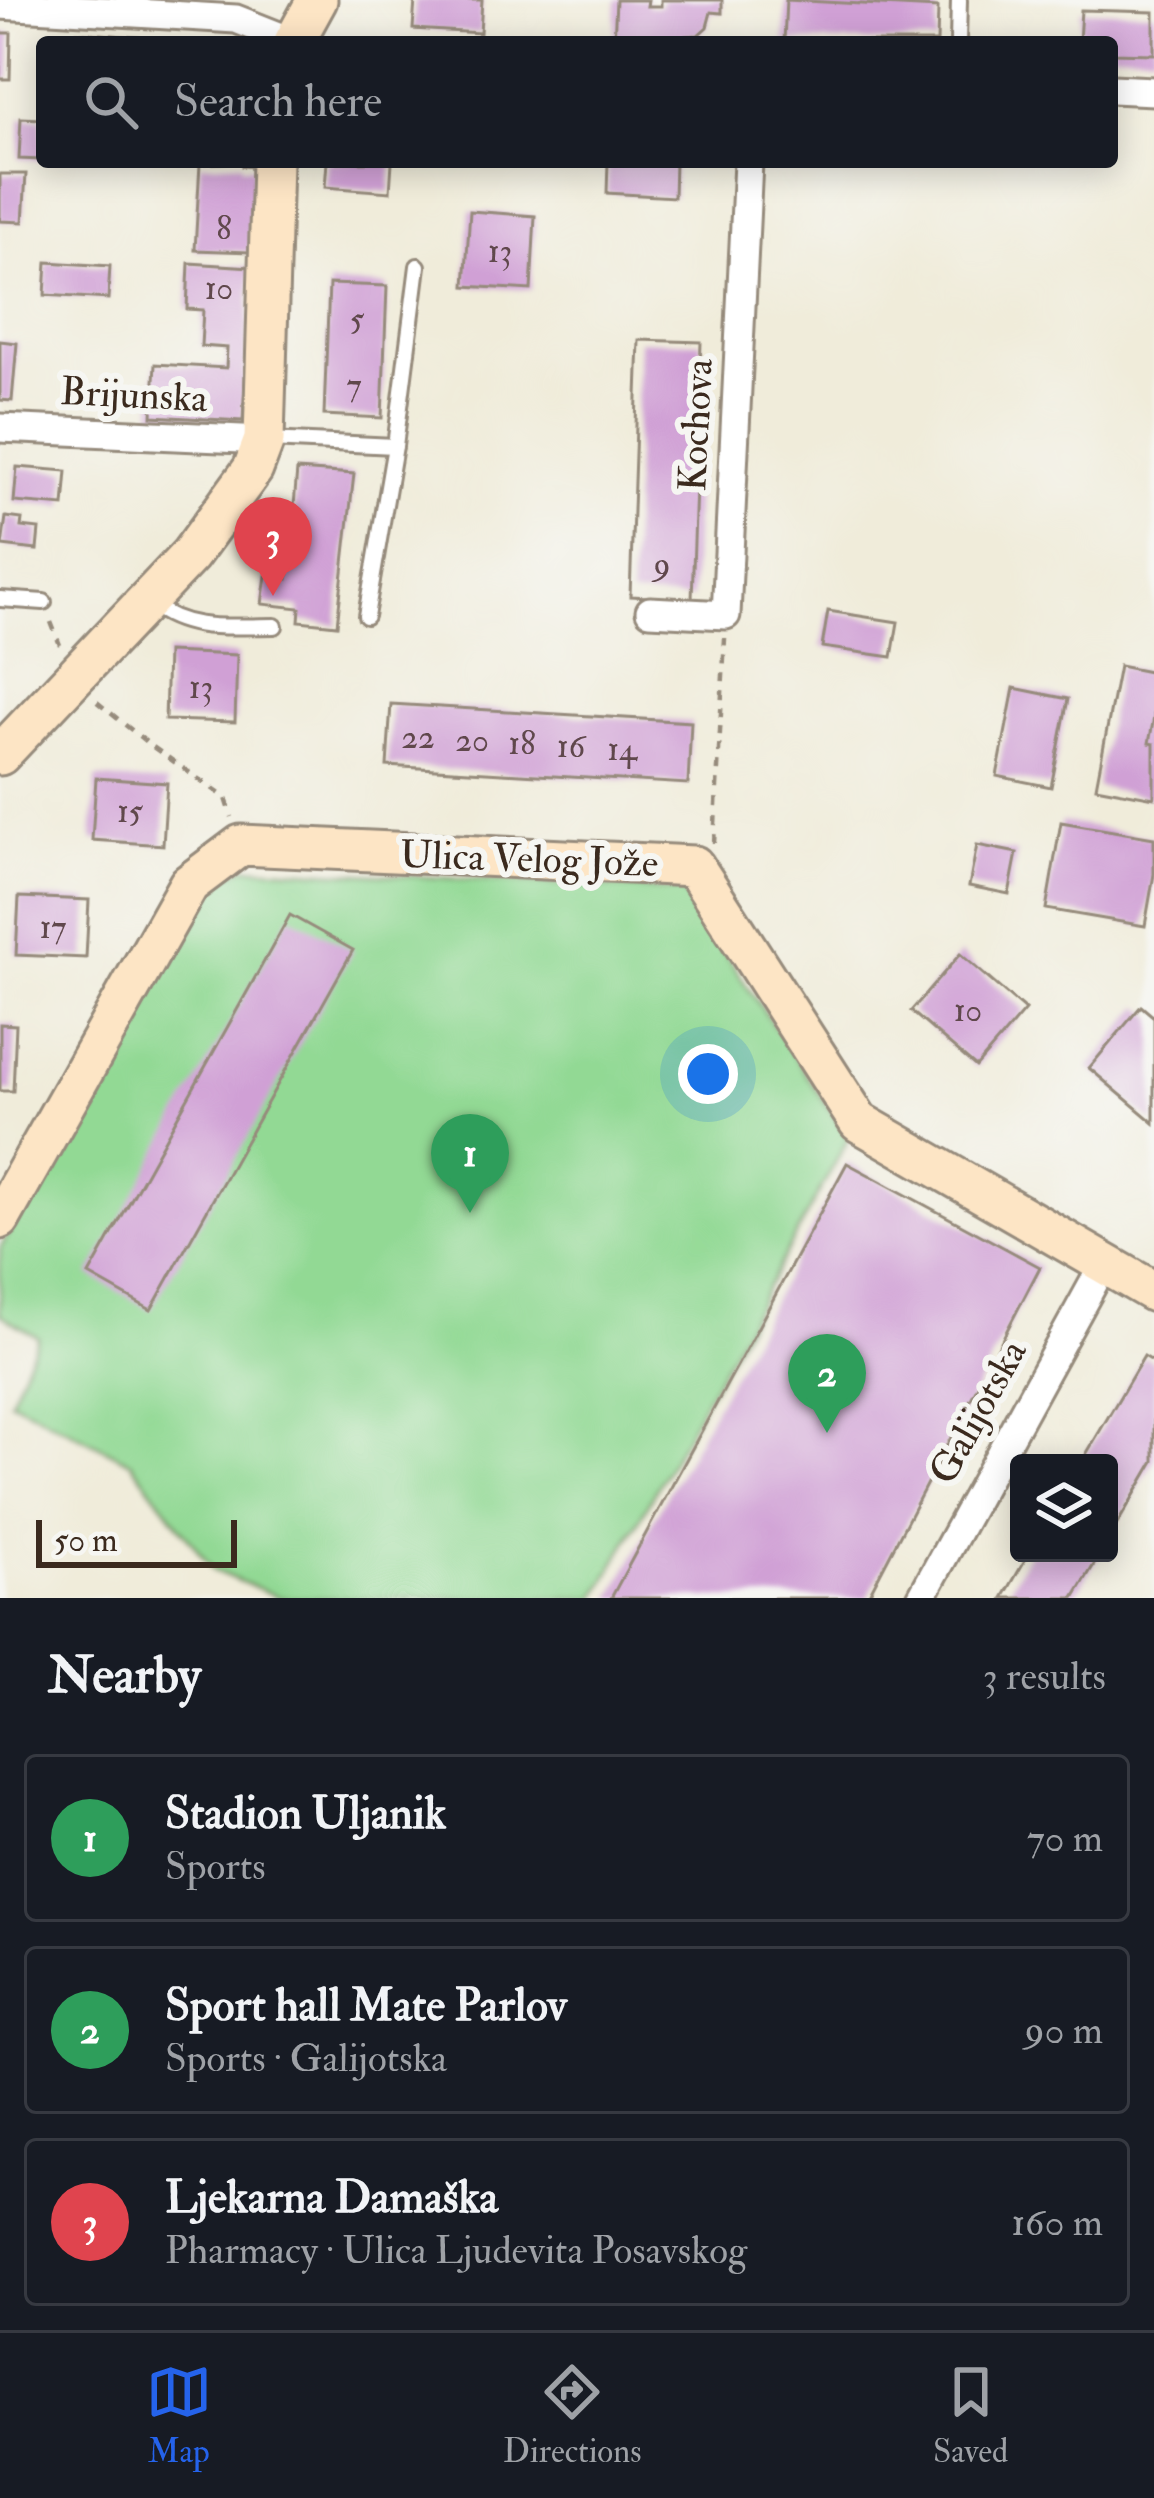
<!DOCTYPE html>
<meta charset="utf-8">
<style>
:root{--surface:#171b24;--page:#20242c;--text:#f1f3f6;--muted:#9ea1a6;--line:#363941;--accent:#2563eb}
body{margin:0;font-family:"IM FELL Double Pica",serif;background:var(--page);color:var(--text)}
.controls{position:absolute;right:36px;bottom:36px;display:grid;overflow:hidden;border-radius:12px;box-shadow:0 6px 30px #0003}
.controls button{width:108px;height:108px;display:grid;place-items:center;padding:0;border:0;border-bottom:3px solid var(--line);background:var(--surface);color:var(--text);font:60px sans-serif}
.scale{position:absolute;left:36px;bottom:30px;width:201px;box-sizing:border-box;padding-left:12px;border:6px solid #3b2a1e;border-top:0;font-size:33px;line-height:42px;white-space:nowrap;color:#3b2a1e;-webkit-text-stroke:9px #f6f6f2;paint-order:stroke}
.you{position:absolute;left:708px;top:1074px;width:42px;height:42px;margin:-30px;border:9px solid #fff;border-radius:50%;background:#1a73e8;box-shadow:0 0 0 18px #1a73e833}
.badge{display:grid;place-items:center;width:78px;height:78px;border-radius:50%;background:var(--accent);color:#fff;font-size:39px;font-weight:700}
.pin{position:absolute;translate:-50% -99px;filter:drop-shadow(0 3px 6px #0008)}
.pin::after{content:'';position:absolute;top:63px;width:42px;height:36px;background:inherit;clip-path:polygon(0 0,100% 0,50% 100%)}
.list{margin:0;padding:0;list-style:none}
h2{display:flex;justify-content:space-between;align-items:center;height:156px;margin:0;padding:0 48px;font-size:51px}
h2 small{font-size:39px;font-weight:400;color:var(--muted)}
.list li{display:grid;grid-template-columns:78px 1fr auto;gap:36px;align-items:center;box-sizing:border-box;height:168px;margin:0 24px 24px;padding:0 24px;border:3px solid var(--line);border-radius:12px}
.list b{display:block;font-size:45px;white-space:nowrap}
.list p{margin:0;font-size:39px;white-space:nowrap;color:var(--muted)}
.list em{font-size:39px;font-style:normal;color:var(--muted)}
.icon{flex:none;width:66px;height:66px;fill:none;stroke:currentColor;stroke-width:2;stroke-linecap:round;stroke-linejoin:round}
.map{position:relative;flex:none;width:1154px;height:1598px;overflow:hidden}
.search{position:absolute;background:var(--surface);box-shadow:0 6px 30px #0003;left:36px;right:36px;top:36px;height:132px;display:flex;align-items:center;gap:30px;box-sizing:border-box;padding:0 42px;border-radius:12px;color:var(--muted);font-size:45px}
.sheet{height:732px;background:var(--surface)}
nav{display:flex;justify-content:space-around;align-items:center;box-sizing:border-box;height:168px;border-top:3px solid var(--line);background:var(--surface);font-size:33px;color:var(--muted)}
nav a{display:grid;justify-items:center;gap:6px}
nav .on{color:var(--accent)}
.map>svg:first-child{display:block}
</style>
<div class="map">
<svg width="1154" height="1598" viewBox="0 0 1154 1598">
<rect width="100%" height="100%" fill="#f6f6f2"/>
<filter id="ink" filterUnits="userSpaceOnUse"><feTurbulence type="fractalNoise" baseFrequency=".00833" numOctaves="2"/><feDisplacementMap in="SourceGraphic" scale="24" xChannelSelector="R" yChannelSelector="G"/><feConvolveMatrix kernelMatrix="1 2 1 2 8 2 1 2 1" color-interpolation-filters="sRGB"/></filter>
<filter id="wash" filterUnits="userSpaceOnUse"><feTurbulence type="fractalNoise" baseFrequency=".004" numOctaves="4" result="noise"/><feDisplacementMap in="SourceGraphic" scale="48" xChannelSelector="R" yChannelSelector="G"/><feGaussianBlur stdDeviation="2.7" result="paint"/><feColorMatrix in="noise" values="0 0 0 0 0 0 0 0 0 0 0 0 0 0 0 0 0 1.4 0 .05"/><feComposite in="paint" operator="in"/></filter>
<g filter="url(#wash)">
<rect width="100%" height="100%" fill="#f0ecda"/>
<polygon fill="#92d994" stroke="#668259" stroke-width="3" points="245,867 683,891 849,1138 596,1598 281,1598 214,1571 131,1462 10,1400 38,1337 0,1314 0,1248 205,887"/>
<g id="blocks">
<g fill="#d0a0d5">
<polygon points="415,0 482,0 480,33 413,29"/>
<polygon points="616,0 648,0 647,6 661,6 661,0 722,0 722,13 711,12 707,27 698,35 686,36 686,42 614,42"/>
<polygon points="786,0 938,8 937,42 784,42"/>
<polygon points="1081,10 1154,12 1154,54 1112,53 1112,42 1079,42"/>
<polygon points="77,32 159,39 159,42 76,42"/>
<polygon points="0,33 11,33 10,79 0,79"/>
<polygon points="21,118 42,119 42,160 19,159"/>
<polygon points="242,162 242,166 254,167 250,252 195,250 200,164"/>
<polygon points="327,162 392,162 390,192 325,187"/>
<polygon points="608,162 675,162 674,197 607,193"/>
<polygon points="0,174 26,174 23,222 0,221"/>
<polygon points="470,211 535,216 531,290 465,286"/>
<polygon points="47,262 110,266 108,299 45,295"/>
<polygon points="189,263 251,267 243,421 152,416 155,364 226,368 227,348 201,346 203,310 187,309"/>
<polygon points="329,284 387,286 382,418 324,415"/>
<polygon points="639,340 701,342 692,599 630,596"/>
<polygon points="0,341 17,343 12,401 0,400"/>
<polygon points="17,467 67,471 64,506 14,502"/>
<polygon points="297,470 354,474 337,625 299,621 300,608 262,604 266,576 288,579"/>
<polygon points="6,517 22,519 21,527 39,529 37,550 2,546"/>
<polygon points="828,611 898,622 892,657 822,647"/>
<polygon points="167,652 237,655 235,722 165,720"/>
<polygon points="1119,666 1154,673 1154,717 1149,743 1154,744 1154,798 1096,787"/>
<polygon points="1014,688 1068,699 1051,787 997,776"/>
<polygon points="391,704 691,722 688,784 387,766"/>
<polygon points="96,778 167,783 163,845 92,840"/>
<polygon points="1061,822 1154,838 1154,874 1145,926 1046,909"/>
<polygon points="977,845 1017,853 1009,894 969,886"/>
<polygon points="19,897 89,900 86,958 16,955"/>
<polygon points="290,915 353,950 151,1310 89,1275"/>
<polygon points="960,954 1025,1010 976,1067 911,1011"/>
<polygon points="1141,1006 1154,1017 1154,1123 1089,1068"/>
<polygon points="0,1024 16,1025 13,1091 0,1091"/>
<polygon points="847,1163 1040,1267 867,1598 611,1598"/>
<polygon points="1144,1356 1154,1362 1154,1461 1109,1538 1109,1463 1081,1463"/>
<polygon points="1029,1553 1101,1553 1074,1598 1003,1598"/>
</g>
</g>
</g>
<g filter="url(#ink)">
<use href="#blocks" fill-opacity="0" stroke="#968b7c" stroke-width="3"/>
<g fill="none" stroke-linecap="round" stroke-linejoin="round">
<defs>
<g id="lane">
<polyline points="958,42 959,0"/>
<polyline points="269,440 395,446"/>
<polyline points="0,599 44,602"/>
<path d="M151 604C188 633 230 626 275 626"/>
<polyline points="366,616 395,446 418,266"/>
</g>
<g id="street">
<polyline points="0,5 236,19 294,42"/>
<polyline points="1112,89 1154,91"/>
<polyline points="0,428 264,440"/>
<polyline points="650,611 726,615 748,162"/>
<polyline points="921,1598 1104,1264"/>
</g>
<g id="secondary">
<polyline points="294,42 317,0"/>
<polyline points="0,755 190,555 253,469 264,440 272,162"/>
<polyline points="0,1219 189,884 241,845 694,866 859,1122 1154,1292"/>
</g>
</defs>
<use href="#lane" stroke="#968b7c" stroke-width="20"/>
<use href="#street" stroke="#968b7c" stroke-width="33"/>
<use href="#secondary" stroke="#968b7c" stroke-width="45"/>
<g stroke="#968b7c" stroke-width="4.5" stroke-dasharray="9 9" stroke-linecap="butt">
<polyline points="51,622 60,645"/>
<polyline points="97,702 150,745 226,798 232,817"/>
<polyline points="714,843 725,638"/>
</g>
<use href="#lane" stroke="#fff" stroke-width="14"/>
<use href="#street" stroke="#fff" stroke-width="27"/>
<use href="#secondary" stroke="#fde5c5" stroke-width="39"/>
</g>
</g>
<g text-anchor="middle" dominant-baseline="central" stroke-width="12" stroke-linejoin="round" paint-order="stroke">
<g font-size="33" fill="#60484c">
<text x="224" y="228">8</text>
<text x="500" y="251">13</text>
<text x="219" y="288">10</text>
<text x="357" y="319">5</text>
<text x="354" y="385">7</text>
<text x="662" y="564">9</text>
<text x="201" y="687">13</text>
<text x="418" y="737">22</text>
<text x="472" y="740">20</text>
<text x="522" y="743">18</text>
<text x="571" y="746">16</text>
<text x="622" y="749">14</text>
<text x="130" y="811">15</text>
<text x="53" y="927">17</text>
<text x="968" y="1010">10</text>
</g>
<g font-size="39" fill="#3b2a1e" stroke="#f6f6f2">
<text transform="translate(134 395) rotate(3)">Brijunska</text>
<text transform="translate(696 425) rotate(-87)">Kochova</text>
<text transform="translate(529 859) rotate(2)">Ulica Velog Jože</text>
<text transform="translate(978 1412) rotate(-61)">Galijotska</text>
</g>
</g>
</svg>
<div class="controls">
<button><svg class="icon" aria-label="layers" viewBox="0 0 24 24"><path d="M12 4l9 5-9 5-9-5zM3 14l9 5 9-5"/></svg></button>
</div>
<div class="scale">50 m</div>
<div class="you"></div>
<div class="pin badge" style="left:470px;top:1213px;background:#2e9e5b">1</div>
<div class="pin badge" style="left:827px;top:1433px;background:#2e9e5b">2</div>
<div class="pin badge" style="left:273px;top:596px;background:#e0444e">3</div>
<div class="search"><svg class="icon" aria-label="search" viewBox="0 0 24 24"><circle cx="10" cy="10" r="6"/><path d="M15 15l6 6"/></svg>Search here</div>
</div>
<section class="sheet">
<h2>Nearby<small>3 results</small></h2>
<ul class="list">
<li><span class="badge" style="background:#2e9e5b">1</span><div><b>Stadion Uljanik</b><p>Sports</p></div><em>70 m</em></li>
<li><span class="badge" style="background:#2e9e5b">2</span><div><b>Sport hall Mate Parlov</b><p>Sports · Galijotska</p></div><em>90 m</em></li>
<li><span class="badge" style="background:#e0444e">3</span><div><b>Ljekarna Damaška</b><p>Pharmacy · Ulica Ljudevita Posavskog</p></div><em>160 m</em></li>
</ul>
</section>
<nav>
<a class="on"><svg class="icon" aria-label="map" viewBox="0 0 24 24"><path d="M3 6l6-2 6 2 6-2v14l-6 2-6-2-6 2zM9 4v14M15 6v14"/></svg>Map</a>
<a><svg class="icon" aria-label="directions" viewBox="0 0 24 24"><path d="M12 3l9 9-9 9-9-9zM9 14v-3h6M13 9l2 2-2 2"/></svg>Directions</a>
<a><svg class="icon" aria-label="saved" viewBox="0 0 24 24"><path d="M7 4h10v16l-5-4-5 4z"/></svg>Saved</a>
</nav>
